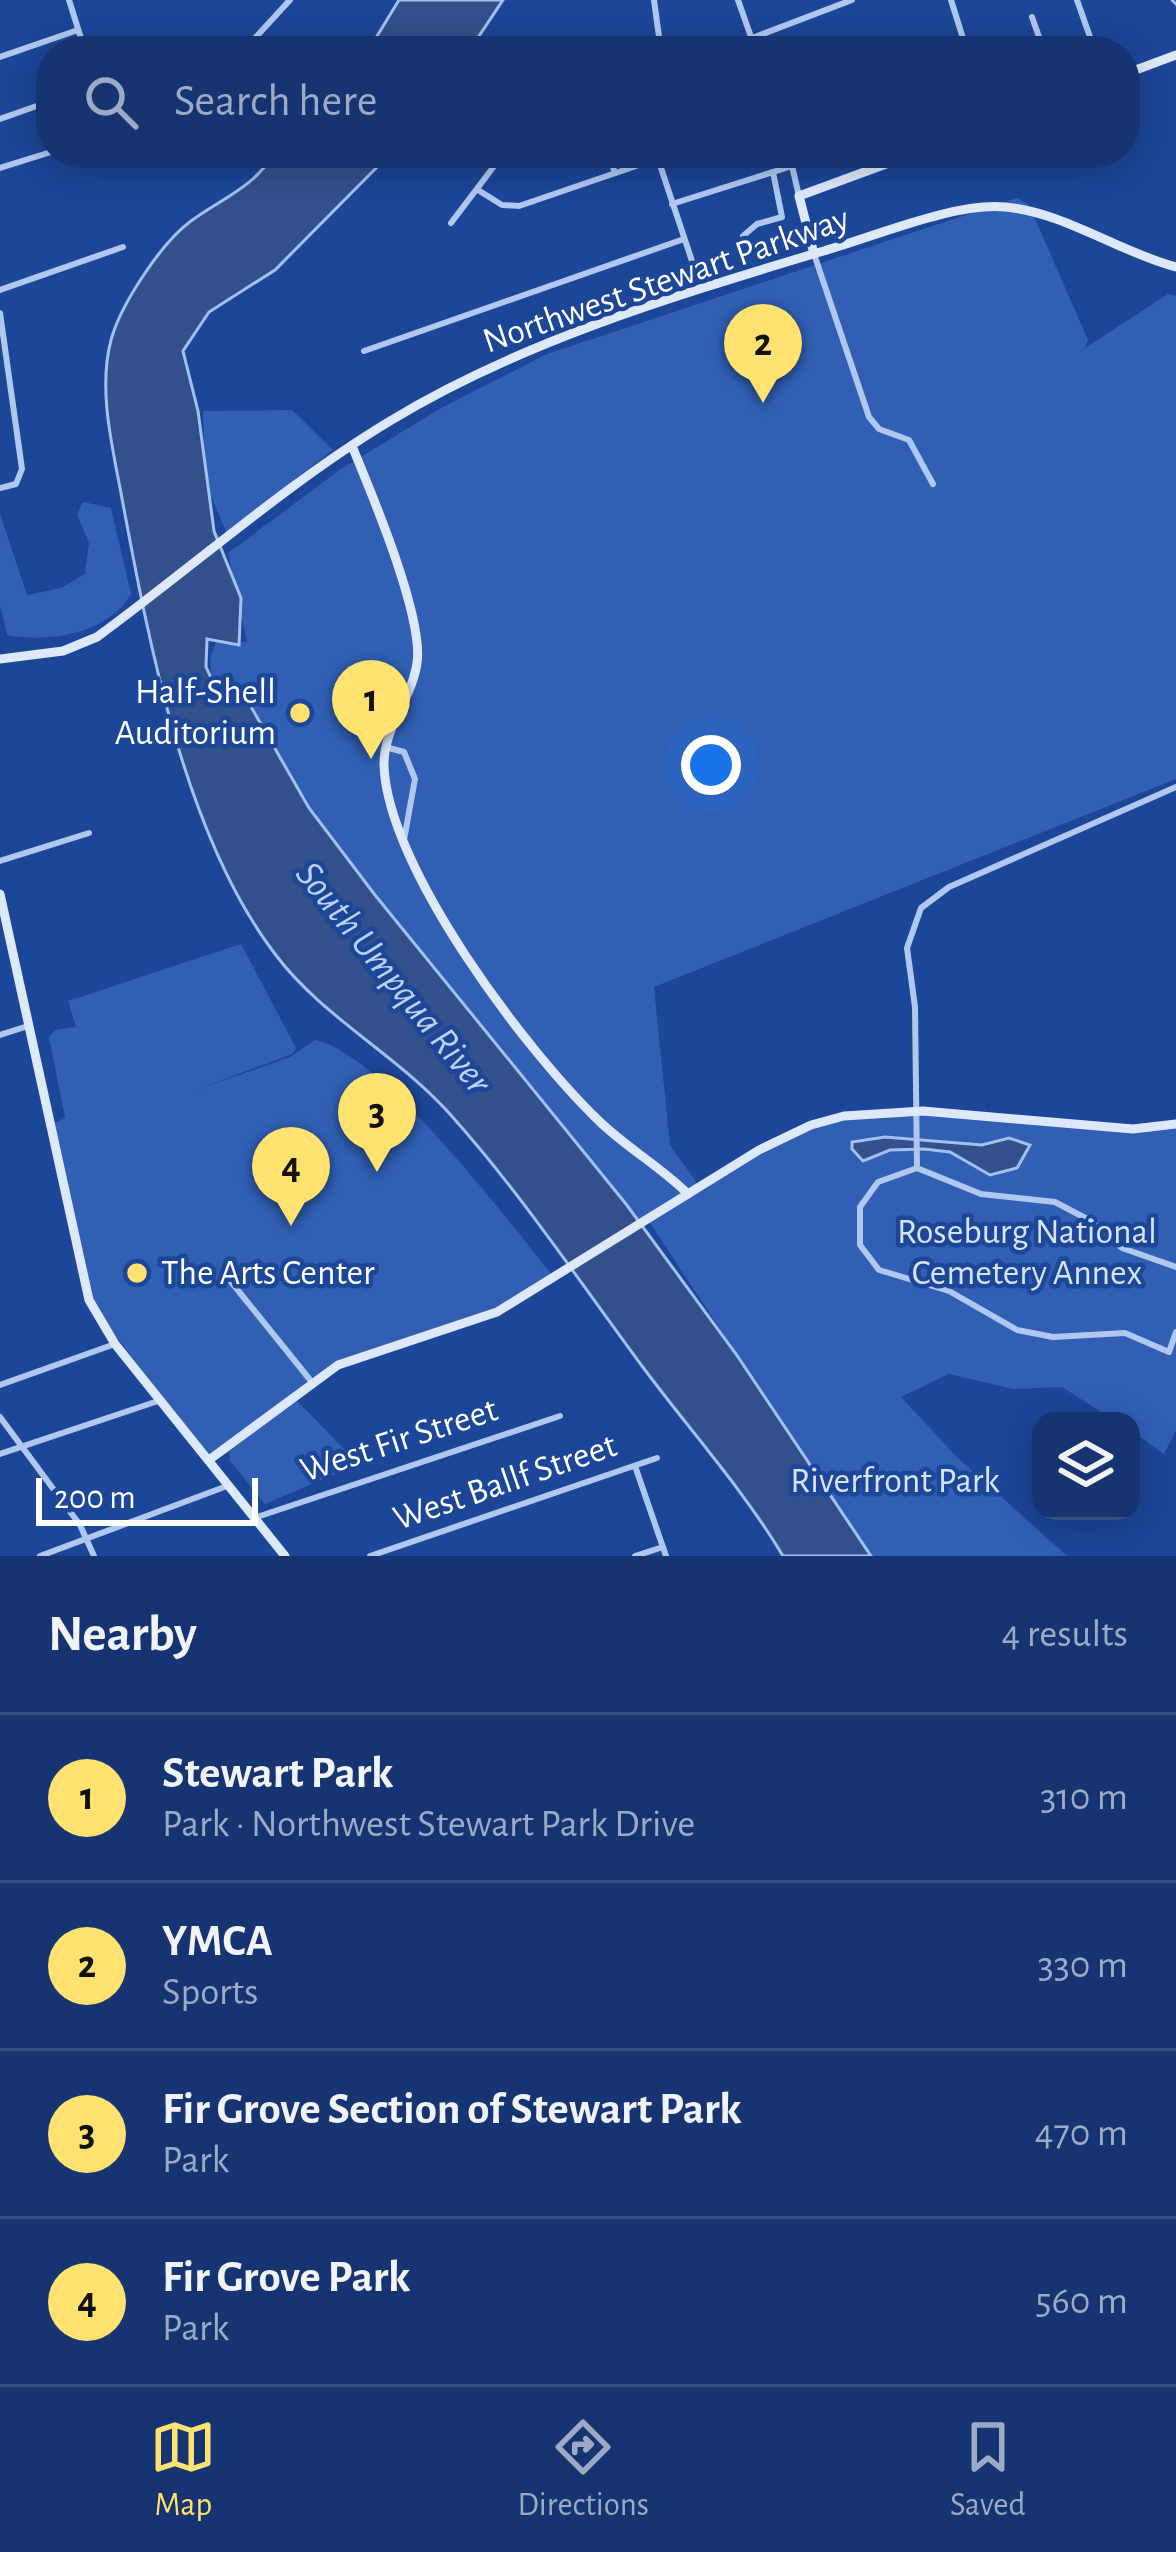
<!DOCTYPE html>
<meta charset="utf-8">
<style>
:root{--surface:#153471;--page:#1e3c76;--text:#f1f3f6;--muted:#9daac3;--line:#344f84;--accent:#ffe26f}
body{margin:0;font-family:"Alegreya Sans",sans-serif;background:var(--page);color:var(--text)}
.controls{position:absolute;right:36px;bottom:36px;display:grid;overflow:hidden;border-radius:24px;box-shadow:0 6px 30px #0003}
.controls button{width:108px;height:108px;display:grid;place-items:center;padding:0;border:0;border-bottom:3px solid var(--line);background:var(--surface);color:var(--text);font:60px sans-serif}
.scale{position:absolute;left:36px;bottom:30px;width:222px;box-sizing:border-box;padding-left:12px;border:6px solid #fff;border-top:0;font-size:33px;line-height:42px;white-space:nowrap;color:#fff;-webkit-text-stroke:9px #1c4697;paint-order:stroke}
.you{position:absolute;left:711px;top:765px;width:42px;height:42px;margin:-30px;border:9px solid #fff;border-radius:50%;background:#1a73e8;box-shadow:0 0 0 18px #1a73e833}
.badge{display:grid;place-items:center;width:78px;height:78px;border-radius:50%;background:var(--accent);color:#111;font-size:39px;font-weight:700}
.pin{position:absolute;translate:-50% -99px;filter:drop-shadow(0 3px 6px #0008)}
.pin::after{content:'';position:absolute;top:63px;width:42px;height:36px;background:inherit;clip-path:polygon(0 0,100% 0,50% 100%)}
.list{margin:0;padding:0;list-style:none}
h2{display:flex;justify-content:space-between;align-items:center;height:156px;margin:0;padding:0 48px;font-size:51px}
h2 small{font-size:39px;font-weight:400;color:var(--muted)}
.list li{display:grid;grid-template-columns:78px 1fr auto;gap:36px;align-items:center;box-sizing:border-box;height:168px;padding:0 48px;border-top:3px solid var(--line)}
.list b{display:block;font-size:45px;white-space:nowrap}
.list p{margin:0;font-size:39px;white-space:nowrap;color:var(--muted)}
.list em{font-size:39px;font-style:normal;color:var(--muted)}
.icon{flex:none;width:66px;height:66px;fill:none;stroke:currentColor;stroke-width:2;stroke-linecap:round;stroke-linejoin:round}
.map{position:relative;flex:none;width:1176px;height:1556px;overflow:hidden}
.search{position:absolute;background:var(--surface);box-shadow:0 6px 30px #0003;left:36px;right:36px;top:36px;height:132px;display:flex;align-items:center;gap:30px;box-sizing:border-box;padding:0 42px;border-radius:48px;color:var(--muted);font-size:45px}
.sheet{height:828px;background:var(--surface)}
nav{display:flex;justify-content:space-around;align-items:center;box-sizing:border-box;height:168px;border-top:3px solid var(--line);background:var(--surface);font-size:33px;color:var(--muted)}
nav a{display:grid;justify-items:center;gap:6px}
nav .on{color:var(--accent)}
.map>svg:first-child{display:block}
</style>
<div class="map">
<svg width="1176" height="1556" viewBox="0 0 1176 1556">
<rect width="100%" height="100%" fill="#1c4697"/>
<g fill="#305fb4">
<polygon points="1017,198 1029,205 1088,340 1085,348 1168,294 1176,296 1176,779 654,987 670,1145 699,1186 759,1150 844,1116 895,1112 1133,1129 1176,1125 1176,1430 1164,1454 1131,1431 1131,1421 1115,1421 1062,1387 1013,1389 949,1374 901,1397 957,1457 1067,1556 870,1556 648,1220 609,1244 444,982 309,808 246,698 212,680 210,659 217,639 247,642 228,553 338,471 441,408 547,354"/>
<polygon points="292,410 333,450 226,532 205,481 203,411"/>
<path d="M83 502 111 508 131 594C108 634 49 643 7 635L0 605V514L27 595 61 588 85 574 89 543 77 514Z"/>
<path d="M241 944 296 1048 292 1054 196 1090 290 1057 315 1040C383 1054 508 1221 555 1278L467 1326 347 1360 209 1460 89 1300 48 1126 65 1118 49 1037 55 1030 76 1027 68 1001Z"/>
<polygon points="296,1400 359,1464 265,1504 230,1461 229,1451"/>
</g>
<g fill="#31508c" stroke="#a3c0f2" stroke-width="3">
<polygon points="399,0 503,0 469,51 368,51"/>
<path d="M274 153H391L275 270 209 312 183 351 198 411 214 531 241 598 239 645 207 639 206 667 212 680 246 698 309 808 375 895 626 1204 736 1354 871 1556H783C743 1489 688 1428 642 1366 579 1281 520 1192 449 1113 396 1054 322 1017 275 954 184 835 148 638 121 493 112 445 98 389 111 340 121 304 161 243 191 221 221 199 256 186 274 153Z"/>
<polygon points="885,1137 982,1145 1009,1138 1030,1145 1017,1168 990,1175 950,1152 924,1149 890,1150 863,1161 852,1149 852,1142"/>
</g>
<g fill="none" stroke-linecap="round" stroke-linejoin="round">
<polyline stroke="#a3c0f2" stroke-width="3" points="1172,0 1176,4"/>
<g stroke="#b0c7f0" stroke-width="6">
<polyline points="69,0 85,51"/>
<polyline points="654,0 661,51"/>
<polyline points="738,0 756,51"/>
<polyline points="951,0 967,51"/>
<polyline points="1077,0 1095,51"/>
<polyline points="1032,17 1044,51"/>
<polyline points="752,38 852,0"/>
<polyline points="243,51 290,0"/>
<polyline points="0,57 78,30"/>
<polyline points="0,119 51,101"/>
<polyline points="608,153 615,173"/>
<polyline points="789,153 799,196"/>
<polyline points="658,159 696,273"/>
<polyline points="0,168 51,152"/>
<polyline points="478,190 502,205 519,206 674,153"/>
<polyline points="672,204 792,166"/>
<polyline points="451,223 504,153"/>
<polyline points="743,236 757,224 782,217 773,172"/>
<polyline points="814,254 869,417 879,429 909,440 933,484"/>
<polyline points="0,290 123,247"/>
<polyline points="0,313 22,469 16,484 0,488"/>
<polyline points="364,351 684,239"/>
<polyline points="385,747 404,752 415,779 404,840"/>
<polyline points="0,861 89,833"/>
<polyline points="0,1035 28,1026"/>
<polyline points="917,1168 915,1007 907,948 921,908 949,887 1176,787"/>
<polyline points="1176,1267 1122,1248 1089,1220 1055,1202 981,1194 917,1168 878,1182 860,1207 860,1245 879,1270 949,1291 1017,1330 1053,1337 1125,1333 1169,1352 1176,1332"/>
<polyline points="224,1273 311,1381"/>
<polyline points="0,1385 115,1344"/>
<polyline points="0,1417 80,1525 94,1556"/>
<polyline points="0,1454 161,1400"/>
<polyline points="635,1466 666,1556"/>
<polyline points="257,1517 560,1416"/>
<polyline points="40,1556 227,1486"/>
<polyline points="370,1556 657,1458"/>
<polyline points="635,1556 663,1547"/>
</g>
<g stroke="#dee8fb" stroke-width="9">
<polyline points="1125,74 1176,55"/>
<polyline points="814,254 799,196 916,153"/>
<path d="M352 446C371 492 424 617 417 663 412 699 383 727 384 766 388 868 524 1048 597 1119 625 1147 660 1166 688 1194"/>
<path d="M0 659 63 651 97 637C194 566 287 483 390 421 522 341 674 296 820 252 871 238 954 202 1005 207 1064 212 1119 252 1176 267"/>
<polyline points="0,894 89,1300 115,1344 285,1556"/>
<polyline points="209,1460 338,1365 497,1312 759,1150 811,1125 844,1116 923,1111 1133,1129 1176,1124"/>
</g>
</g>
<g fill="#ffe26f" stroke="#1c4697" stroke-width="4.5">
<circle cx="300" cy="713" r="12"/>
<circle cx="137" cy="1273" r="12"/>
</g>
<g text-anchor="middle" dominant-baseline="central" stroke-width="9" stroke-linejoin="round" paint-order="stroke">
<g font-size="36" fill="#fff" stroke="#1c4697">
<text transform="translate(666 280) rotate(-19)">Northwest Stewart Parkway</text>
<text transform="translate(399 1440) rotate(-18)">West Fir Street</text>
<text transform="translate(505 1482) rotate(-19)">West Ballf Street</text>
</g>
<g font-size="36" fill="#fff" stroke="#1c4697" text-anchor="end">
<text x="276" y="692">Half-Shell<tspan x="276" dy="41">Auditorium</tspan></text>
<text x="161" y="1273" text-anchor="start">The Arts Center</text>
</g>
<g font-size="36" fill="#d7e4fb" stroke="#1c4697">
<text x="1027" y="1232">Roseburg National<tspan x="1027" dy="41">Cemetery Annex</tspan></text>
<text x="895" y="1481">Riverfront Park</text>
</g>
<g font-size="39" font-style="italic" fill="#bcd2f6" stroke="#1c4697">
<text transform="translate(393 978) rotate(51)">South Umpqua River</text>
</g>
</g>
</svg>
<div class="controls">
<button><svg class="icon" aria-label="layers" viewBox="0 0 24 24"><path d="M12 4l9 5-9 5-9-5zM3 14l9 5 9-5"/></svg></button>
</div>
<div class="scale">200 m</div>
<div class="you"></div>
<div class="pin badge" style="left:371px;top:759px">1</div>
<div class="pin badge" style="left:763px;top:403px">2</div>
<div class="pin badge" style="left:377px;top:1172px">3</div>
<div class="pin badge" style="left:291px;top:1226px">4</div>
<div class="search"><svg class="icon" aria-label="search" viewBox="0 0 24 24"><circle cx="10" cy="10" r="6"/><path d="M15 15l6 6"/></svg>Search here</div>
</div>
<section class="sheet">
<h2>Nearby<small>4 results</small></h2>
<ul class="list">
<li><span class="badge">1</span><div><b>Stewart Park</b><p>Park · Northwest Stewart Park Drive</p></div><em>310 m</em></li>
<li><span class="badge">2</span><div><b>YMCA</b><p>Sports</p></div><em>330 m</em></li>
<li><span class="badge">3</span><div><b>Fir Grove Section of Stewart Park</b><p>Park</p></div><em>470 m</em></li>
<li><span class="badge">4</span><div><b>Fir Grove Park</b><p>Park</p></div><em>560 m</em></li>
</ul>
</section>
<nav>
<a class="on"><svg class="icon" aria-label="map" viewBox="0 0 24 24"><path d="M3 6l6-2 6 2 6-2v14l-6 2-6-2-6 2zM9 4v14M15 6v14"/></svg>Map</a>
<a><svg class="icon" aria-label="directions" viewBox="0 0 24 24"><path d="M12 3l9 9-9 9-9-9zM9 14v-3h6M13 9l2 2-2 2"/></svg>Directions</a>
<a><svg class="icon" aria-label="saved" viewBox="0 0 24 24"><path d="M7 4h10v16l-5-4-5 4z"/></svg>Saved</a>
</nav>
